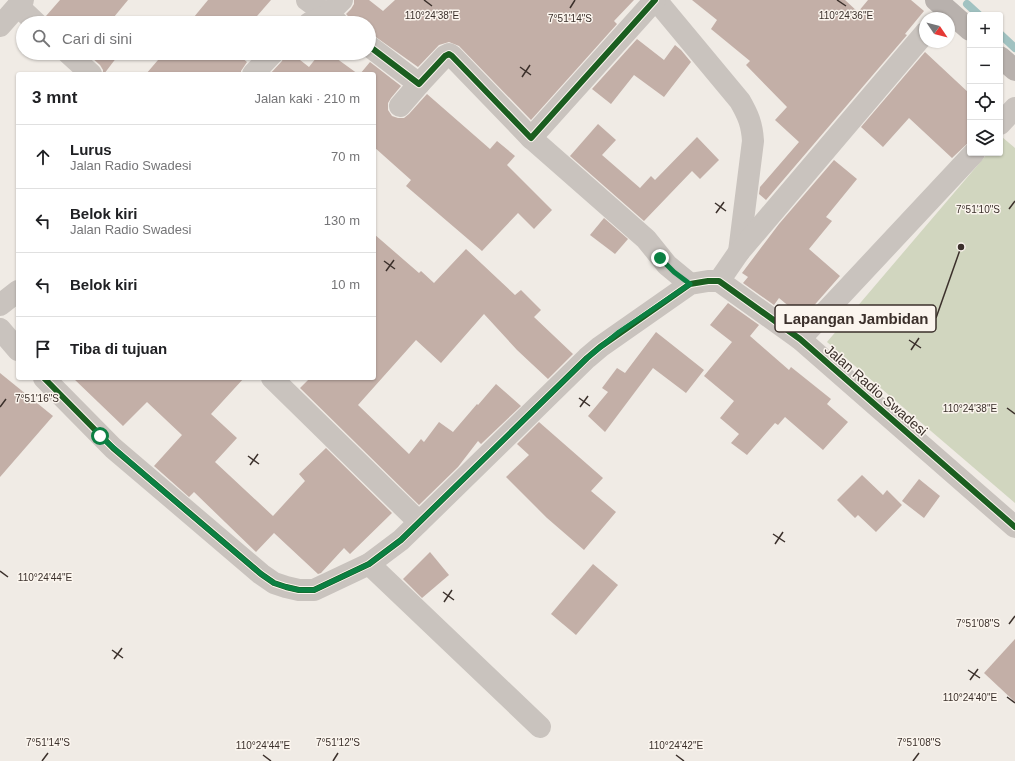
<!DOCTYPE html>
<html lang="id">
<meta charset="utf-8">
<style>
:root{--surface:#fff;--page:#f2f2f2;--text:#202124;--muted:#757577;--line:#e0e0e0}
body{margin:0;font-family:Arial,sans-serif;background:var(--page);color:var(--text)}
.controls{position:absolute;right:12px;top:12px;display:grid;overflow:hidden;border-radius:4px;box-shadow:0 1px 3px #0004}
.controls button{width:36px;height:36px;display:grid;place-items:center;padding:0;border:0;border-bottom:1px solid var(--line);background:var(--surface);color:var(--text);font:20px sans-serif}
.compass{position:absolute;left:919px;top:12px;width:36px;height:36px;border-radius:50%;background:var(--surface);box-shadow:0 1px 3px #0004;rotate:125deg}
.stop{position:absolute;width:12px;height:12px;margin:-9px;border:3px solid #0b8043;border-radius:50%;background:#fff}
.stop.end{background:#0b8043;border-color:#fff;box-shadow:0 1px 4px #0008}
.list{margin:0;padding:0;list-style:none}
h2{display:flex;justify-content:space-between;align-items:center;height:52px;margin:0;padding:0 16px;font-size:17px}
h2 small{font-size:13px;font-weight:400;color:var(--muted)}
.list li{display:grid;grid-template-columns:26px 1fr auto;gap:12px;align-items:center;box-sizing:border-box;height:64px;padding:0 16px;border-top:1px solid var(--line)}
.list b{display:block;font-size:15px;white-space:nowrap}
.list p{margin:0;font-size:13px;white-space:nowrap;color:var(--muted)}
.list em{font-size:13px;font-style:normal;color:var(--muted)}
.icon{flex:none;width:22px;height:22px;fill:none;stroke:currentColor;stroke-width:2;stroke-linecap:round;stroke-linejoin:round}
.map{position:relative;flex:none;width:1015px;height:761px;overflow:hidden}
.search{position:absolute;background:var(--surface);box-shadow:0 1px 3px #0004;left:16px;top:16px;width:360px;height:44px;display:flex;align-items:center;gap:10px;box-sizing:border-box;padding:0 14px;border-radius:22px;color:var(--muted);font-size:15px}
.panel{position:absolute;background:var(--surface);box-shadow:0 1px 3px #0004;left:16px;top:72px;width:360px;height:308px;border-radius:4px}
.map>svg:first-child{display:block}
</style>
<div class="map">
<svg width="1015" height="761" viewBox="0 0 1015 761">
<rect width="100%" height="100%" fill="#f0ebe5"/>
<polygon fill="#d1d6bf" points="1002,137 1015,148 1015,503 827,342 988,153 1000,153 1000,139"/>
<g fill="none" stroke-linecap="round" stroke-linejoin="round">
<g stroke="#a1c2c1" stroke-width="8">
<polyline points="967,4 979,15"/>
<polyline points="1000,34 1015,48"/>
</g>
</g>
<g fill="#c3afa7">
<polygon points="60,0 128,0 109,23 48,23 46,16"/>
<polygon points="208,0 271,0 251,23 189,23"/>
<polygon points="354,0 369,0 383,11 395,0 634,0 614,21 617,24 531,120 459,46 449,42 439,45 418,67 373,35 369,30 369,23 351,23 349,22 349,17 346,14 351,9 354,4"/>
<polygon points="692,0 845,0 858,12 868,0 911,0 924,11 905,34 907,35 766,200 759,194 760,187 799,142 775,120 787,107 746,65 750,61 711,29 717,20"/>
<polygon points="637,39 664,60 675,45 681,50 691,62 664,97 634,75 611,104 592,89"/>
<polygon points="925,52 970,94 970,141 952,158 909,118 883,147 861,127"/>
<polygon points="94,53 120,53 104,74 103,74 103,70 100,65 91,57"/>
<polygon points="164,53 236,53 247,62 241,71 241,74 146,74"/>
<polygon points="285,53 291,53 309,67 320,53 329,53 358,74 270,74 282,61"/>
<polygon points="370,62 401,86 391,98 388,103 388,110 392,116 398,118 404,118 409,114 427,94 490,149 497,141 515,156 507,165 552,210 534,229 518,213 482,251 406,186 411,180 374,147 374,74 360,74"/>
<polygon points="598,124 616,140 602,155 640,188 651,176 655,180 697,137 719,160 700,179 692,171 644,221 570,156"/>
<polygon points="834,160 857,179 826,217 832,221 809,249 840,276 803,318 779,298 774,305 743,283 748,277 742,273 779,224"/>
<polygon points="604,218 628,239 615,254 590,235"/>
<polygon points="374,234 419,273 421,271 434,283 466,249 515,295 521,290 541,310 534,317 573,354 548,379 517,350 484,314 441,363 416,340 358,405 409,454 421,439 424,442 439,422 453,432 477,404 478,405 496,384 521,406 481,444 478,441 458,467 419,505 300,388 310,378 374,378"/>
<polygon points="728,303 759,325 750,336 789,370 791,367 831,399 827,404 848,422 823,450 785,417 778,425 775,423 747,455 731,443 739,434 720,418 734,401 704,376 732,342 710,325"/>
<polygon points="656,332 704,370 686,393 653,368 605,432 588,416 608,392 602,388 617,368 625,373"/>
<polygon points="0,373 53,416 0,477"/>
<polygon points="73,378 244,378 211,414 237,438 215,462 273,516 305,481 299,474 326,448 392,513 350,554 344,548 321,573 318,574 274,533 256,552 194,492 189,497 154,466 182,435 147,402 123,426"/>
<polygon points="539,422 603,478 591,491 616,512 584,550 547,518 506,477 529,455 517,444"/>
<polygon points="862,475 883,495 887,490 902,505 876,532 858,515 855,518 837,500"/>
<polygon points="919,479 940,496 924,518 902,501"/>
<polygon points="430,552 449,575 422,598 403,579"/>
<polygon points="593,564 618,585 576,635 551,614"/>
<polygon points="1015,639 1015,702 984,673"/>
</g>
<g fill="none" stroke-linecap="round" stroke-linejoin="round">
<g stroke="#c9c3be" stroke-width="22">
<polyline points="307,0 337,22"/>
<path d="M656 0 740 101C748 115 752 124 753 141L739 252"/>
<polyline points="18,6 36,23"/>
<polyline points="309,23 327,15 342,0"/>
<polyline points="0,26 23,0"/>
<polyline points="369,46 419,84 445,56 449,54 452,56 531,138 655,0"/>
<polyline points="68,53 91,74"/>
<polyline points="253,74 273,53"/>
<polyline points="400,106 419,84"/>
<polyline points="1000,124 1015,108"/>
<polyline points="531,138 646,239 667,265 690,284"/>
<polyline points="719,281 739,252 925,33"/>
<polyline points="0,305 18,291"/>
<polyline points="0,329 18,350"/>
<polyline points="800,339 974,153"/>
<polyline points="44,378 113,448 261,574 274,583 286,587 299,590 314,590 369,564 401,540 587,358 600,347 690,284 708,281 719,281 800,339 1015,527"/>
<polyline points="272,378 419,522"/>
<polyline points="369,564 540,727"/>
</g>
<g stroke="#b8b1ad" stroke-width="22">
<polyline points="936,0 970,30"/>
<polyline points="1000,57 1015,70"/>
</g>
<defs>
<g id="cycleway">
<polyline points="369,46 419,84 445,56 449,54 452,56 531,138 655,0"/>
<polyline points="44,378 113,448 261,574 274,583 286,587 299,590 314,590 369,564 401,540 587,358 600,347 690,284 708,281 719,281 800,339 1015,527"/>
</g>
</defs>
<use href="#cycleway" stroke="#fbf5ee" stroke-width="8"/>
<use href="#cycleway" stroke="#1b5e20" stroke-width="6"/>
</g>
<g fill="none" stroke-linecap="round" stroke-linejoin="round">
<polyline stroke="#0b8043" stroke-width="5" points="100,436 155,484 261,574 274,583 286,587 299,590 314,590 369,564 401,540 587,358 619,332 690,284 674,272 660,258"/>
</g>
<path fill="none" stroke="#3b302b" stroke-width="1.5" d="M424 0 432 6M837 0 846 6M570 8 575 0M520 67 531 75M522 77 530 65M715 203 726 211M1009 209 1015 201M716 213 724 202M384 261 395 269M386 271 394 260M909 340 921 348M911 350 919 338M579 398 590 406M0 407 6 399M580 407 588 396M1007 408 1015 414M248 456 259 464M250 465 258 454M773 534 785 542M775 544 783 532M0 571 8 577M443 592 454 600M444 602 452 590M1009 624 1015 616M112 650 123 658M114 659 122 648M968 670 980 678M970 680 978 669M1007 697 1015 703M263 755 271 761M676 755 684 761M42 761 48 753M333 761 338 753M913 761 919 753"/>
<g text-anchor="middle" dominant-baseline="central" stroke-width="3" stroke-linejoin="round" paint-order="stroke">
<g font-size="14" fill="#3b302b" stroke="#fbf5ee">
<text transform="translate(876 390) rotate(41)">Jalan Radio Swadesi</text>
</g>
</g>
<g font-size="10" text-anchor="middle" fill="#3b302b" stroke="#fbf5ee" stroke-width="3" stroke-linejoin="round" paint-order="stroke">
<text x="432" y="19">110°24'38"E</text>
<text x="846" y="19">110°24'36"E</text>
<text x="570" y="22">7°51'14"S</text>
<text x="978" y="213">7°51'10"S</text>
<text x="37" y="402">7°51'16"S</text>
<text x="970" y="412">110°24'38"E</text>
<text x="45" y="581">110°24'44"E</text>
<text x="978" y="627">7°51'08"S</text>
<text x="970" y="701">110°24'40"E</text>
<text x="48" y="746">7°51'14"S</text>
<text x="338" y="746">7°51'12"S</text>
<text x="919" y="746">7°51'08"S</text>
<text x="263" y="749">110°24'44"E</text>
<text x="676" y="749">110°24'42"E</text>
</g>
<path fill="none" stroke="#3b302b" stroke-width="1.5" d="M961 247L936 318"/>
<circle fill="#3b302b" stroke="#fbf5ee" stroke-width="1.5" cx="961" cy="247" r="4"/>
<rect fill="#fbf5ee" stroke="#3b302b" stroke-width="1.5" x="775" y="305" width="161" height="27" rx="4"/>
<g font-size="15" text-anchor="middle" font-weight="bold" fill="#3b302b">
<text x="856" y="324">Lapangan Jambidan</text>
</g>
</svg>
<div class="controls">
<button>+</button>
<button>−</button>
<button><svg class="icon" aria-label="locate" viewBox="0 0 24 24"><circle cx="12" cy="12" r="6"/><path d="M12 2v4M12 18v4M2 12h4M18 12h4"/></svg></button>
<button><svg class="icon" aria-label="layers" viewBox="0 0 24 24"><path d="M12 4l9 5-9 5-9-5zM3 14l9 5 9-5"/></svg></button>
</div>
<svg class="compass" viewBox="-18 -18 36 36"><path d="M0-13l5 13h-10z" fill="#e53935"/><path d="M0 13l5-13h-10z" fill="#757577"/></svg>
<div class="stop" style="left:100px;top:436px"></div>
<div class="stop end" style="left:660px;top:258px"></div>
<div class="search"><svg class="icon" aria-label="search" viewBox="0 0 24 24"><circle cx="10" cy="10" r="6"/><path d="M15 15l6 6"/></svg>Cari di sini</div>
<section class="panel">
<h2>3 mnt<small>Jalan kaki · 210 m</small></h2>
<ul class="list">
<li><svg class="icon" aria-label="ahead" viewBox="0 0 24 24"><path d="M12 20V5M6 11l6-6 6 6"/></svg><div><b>Lurus</b><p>Jalan Radio Swadesi</p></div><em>70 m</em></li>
<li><svg class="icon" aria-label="left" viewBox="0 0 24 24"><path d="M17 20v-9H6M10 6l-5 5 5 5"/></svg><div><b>Belok kiri</b><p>Jalan Radio Swadesi</p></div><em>130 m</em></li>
<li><svg class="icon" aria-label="left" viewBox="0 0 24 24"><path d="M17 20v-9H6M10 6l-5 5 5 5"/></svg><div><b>Belok kiri</b></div><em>10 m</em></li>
<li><svg class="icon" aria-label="arrive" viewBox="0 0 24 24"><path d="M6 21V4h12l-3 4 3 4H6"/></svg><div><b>Tiba di tujuan</b></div></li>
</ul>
</section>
</div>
